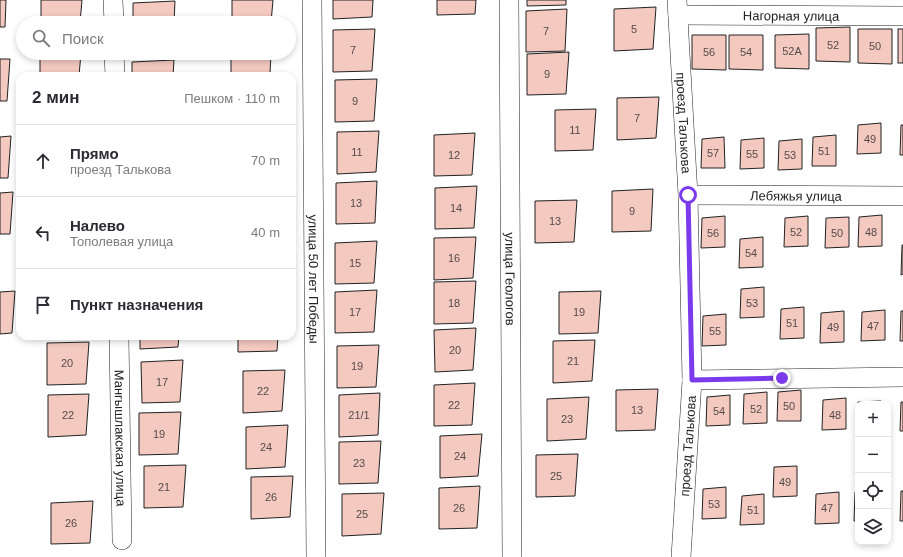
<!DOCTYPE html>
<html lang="ru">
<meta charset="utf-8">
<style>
:root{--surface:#fff;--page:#f7f7f7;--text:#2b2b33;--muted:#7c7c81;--line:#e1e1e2}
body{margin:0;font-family:Arial,sans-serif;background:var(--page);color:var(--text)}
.controls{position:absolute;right:12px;bottom:12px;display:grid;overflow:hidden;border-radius:8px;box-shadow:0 2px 6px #0003}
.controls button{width:36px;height:36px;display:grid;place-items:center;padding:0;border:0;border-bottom:1px solid var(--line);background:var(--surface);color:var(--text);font:20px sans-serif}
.stop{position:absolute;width:12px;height:12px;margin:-9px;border:3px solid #7c3aed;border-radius:50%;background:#fff}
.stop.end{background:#7c3aed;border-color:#fff;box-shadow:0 1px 4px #0008}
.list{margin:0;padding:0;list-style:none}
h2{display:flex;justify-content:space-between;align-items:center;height:52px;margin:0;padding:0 16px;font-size:17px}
h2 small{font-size:13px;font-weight:400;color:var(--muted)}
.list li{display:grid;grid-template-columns:26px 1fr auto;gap:12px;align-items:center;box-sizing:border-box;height:72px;padding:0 16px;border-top:1px solid var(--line)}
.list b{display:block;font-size:15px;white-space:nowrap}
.list p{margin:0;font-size:13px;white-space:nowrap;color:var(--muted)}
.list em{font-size:13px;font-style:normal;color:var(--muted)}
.icon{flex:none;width:22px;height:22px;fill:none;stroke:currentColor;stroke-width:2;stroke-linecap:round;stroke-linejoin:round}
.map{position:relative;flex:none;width:903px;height:557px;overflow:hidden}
.search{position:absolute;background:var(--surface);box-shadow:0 2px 6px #0003;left:16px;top:16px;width:280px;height:44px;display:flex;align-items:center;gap:10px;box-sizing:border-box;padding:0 14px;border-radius:22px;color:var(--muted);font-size:15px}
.panel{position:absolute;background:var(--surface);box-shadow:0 2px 6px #0003;left:16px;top:72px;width:280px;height:268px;border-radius:12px}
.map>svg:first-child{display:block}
</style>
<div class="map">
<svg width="903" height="557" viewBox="0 0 903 557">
<rect width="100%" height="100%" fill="#fff"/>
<g fill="#f3c9c0" stroke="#222">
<polygon points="0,0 6,0 5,27 0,27"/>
<polygon points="41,0 82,0 80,23 41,23"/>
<polygon points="232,0 273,0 271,23 232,23"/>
<polygon points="333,0 373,0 372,17 333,19"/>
<polygon points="437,0 476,0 475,14 437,15"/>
<polygon points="527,0 566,0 566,5 527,6"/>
<polygon points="175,1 174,23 133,23 133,3"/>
<polygon points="656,7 653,49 614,51 614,9"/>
<polygon points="567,9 565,51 526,52 526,11"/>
<polygon points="850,27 850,62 816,61 816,28"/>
<polygon points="375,29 372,71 333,72 333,30"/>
<polygon points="858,29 892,29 892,64 858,63"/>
<rect x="898" y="29" width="5" height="34"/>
<polygon points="809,34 809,69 775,68 775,35"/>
<polygon points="692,35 726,35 726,70 692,69"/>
<polygon points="729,35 763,35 763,70 729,69"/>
<polygon points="569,52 566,94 527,95 527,54"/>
<polygon points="40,53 81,53 79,76 40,76"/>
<polygon points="231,53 271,53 270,73 231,74"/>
<polygon points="0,59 10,59 7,101 0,101"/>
<polygon points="174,60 173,76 132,76 132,62"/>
<polygon points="377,79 374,121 335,122 335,80"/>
<polygon points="659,97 656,138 617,140 617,98"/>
<polygon points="596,109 593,150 555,151 555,110"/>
<polygon points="881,123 881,153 857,154 858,125"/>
<polygon points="901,125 903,125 903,155 900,155"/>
<polygon points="379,131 376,172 337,174 337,132"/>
<polygon points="475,133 472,175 434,176 434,135"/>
<polygon points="836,135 836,166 812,166 813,137"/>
<polygon points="11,136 8,178 0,178 0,137"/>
<polygon points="724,137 725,168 701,168 702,139"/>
<polygon points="764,138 764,168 740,169 741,140"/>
<polygon points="802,139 802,169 778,170 779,141"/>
<polygon points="377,181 375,223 336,224 336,183"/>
<polygon points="477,186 474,228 435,229 435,188"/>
<polygon points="653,189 651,231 612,232 612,191"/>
<polygon points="13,192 10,234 0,234 0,193"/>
<polygon points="577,200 574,242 535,243 535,201"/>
<polygon points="882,215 882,246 858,247 859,217"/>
<polygon points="725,216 725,247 701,248 702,218"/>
<polygon points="808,216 808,246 784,247 785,218"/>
<polygon points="849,217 849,247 825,248 826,218"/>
<polygon points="476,237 473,278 434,280 434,238"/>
<polygon points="763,237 763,267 739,268 740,239"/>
<polygon points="377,241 374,283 335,284 335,243"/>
<polygon points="902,245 903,245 903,274 901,275"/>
<polygon points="476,281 473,323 434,324 434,282"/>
<polygon points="764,287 764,317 740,318 741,289"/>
<polygon points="377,290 374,332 335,333 335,292"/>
<polygon points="15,291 12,333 0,334 0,292"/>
<polygon points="601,291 598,333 559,334 559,292"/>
<polygon points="804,307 804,338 780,339 781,309"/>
<polygon points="885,310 885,340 861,341 862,312"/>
<polygon points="844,311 844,342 820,343 821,313"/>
<polygon points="901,311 903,311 903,341 900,341"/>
<polygon points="726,314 726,345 702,346 703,316"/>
<polygon points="476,328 473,370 435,372 434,330"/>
<polygon points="140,336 179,336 178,347 140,349"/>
<polygon points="238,336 278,336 277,351 238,352"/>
<polygon points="595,340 592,381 553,383 553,341"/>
<polygon points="89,342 86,384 47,385 47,343"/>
<polygon points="379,345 376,387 337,388 337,346"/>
<polygon points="183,360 180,402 142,403 141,362"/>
<polygon points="285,370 282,411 243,413 243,371"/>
<polygon points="475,383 472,425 434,426 434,385"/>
<polygon points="658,389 655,430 616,431 616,390"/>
<polygon points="801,390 801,421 777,421 778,392"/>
<polygon points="767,392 767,423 743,424 744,394"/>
<polygon points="380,393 378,435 339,437 339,395"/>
<polygon points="89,394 86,435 48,437 48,395"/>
<polygon points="730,395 730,425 706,426 707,397"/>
<polygon points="589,397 586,439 547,441 547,399"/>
<polygon points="846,398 846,429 822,430 823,400"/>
<polygon points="881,401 881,404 858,404 858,402"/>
<polygon points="901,402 903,402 903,431 900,431"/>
<polygon points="181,412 178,454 139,455 139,413"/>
<polygon points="288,425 285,467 246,469 246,427"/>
<polygon points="482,434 478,476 440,478 440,436"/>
<polygon points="381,441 378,483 339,484 339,442"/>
<polygon points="578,454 575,496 536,497 536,455"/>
<polygon points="186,465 183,507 144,508 144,466"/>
<polygon points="797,466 797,496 773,497 774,467"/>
<polygon points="293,476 290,517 251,519 251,477"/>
<polygon points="480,486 477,528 439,529 439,488"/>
<polygon points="726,487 726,518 702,519 703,489"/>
<polygon points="858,491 858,521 854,521 855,492"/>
<polygon points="901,491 903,491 903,521 900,521"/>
<polygon points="839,492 839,523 815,524 816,494"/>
<polygon points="384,493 381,534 342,536 342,494"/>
<polygon points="764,494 764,524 740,525 742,496"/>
<polygon points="93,501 90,543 51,544 51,503"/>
</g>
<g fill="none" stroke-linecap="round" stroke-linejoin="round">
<defs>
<g id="minor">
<polyline points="113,0 114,23"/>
<path id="s1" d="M312 0 316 557"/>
<path id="s2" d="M509 0 512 557"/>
<path id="s3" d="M677 0 688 195 692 380 681 557"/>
<path id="s4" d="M678 15 903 16"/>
<polyline points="114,53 115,76"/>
<path id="s5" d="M688 195 903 196"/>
<path id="s6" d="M119 336 122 540"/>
<polyline points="692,380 903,377"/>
</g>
</defs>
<use href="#minor" stroke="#222" stroke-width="20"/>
<use href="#minor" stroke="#fff" stroke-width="19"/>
</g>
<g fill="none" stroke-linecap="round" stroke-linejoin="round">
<polyline stroke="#7c3aed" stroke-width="5" points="688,195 692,380 782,378"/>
</g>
<g text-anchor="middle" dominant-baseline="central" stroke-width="3" stroke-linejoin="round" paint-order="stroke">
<g font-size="11" fill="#564c4a">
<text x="634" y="29">5</text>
<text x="546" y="31">7</text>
<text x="833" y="45">52</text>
<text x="875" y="46">50</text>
<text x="353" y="50">7</text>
<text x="792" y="51">52А</text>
<text x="709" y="52">56</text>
<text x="746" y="52">54</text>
<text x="547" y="74">9</text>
<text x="355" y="101">9</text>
<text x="637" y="118">7</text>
<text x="575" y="130">11</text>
<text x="870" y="139">49</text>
<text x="824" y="151">51</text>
<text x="357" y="152">11</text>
<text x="713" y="153">57</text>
<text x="752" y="154">55</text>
<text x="454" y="155">12</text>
<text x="790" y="155">53</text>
<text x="356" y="203">13</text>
<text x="456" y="208">14</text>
<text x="632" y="211">9</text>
<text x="555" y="221">13</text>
<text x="796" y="232">52</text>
<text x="871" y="232">48</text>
<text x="713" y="233">56</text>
<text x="837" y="233">50</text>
<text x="751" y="253">54</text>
<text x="454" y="258">16</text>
<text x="355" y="263">15</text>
<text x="454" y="303">18</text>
<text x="752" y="303">53</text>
<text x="355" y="312">17</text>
<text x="579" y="312">19</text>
<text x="792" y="323">51</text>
<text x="873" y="326">47</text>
<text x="833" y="327">49</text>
<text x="715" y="331">55</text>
<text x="455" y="350">20</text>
<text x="573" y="361">21</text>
<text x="67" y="363">20</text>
<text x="357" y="366">19</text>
<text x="162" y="382">17</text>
<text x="263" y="391">22</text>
<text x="454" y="405">22</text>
<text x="789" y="406">50</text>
<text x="756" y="409">52</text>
<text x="637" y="410">13</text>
<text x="719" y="411">54</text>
<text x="68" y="415">22</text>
<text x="359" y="415">21/1</text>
<text x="835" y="415">48</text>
<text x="567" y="419">23</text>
<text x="159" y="434">19</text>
<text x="266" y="447">24</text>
<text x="460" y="456">24</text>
<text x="359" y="463">23</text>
<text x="556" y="476">25</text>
<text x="785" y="482">49</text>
<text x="164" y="487">21</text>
<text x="271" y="497">26</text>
<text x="714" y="504">53</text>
<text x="459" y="508">26</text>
<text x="827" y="508">47</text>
<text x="753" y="510">51</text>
<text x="362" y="514">25</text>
<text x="71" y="523">26</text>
</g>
<g font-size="13" fill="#222" stroke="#fff">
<text stroke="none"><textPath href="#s4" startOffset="113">Нагорная улица</textPath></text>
<text stroke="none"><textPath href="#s3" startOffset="123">проезд Талькова</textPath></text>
<text stroke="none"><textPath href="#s5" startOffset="108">Лебяжья улица</textPath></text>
<text stroke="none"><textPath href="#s1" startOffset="279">улица 50 лет Победы</textPath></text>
<text stroke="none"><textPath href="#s2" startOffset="279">улица Геологов</textPath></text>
<text stroke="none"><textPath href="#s6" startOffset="102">Мангышлакская улица</textPath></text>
<text transform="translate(688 446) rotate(-86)">проезд Талькова</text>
</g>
</g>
</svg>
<div class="controls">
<button>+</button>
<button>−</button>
<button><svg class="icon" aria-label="locate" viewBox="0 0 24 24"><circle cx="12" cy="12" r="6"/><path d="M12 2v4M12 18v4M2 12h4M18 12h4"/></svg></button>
<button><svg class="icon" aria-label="layers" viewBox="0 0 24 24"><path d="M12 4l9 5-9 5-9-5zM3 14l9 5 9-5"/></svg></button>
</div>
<div class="stop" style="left:688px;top:195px"></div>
<div class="stop end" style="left:782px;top:378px"></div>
<div class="search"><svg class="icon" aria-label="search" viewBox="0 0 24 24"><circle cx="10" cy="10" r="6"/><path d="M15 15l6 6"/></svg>Поиск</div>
<section class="panel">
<h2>2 мин<small>Пешком · 110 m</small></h2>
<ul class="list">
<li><svg class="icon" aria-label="ahead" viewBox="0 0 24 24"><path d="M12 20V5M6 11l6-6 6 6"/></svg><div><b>Прямо</b><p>проезд Талькова</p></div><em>70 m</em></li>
<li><svg class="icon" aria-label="left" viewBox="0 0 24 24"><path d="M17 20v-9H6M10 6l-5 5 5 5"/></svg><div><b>Налево</b><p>Тополевая улица</p></div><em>40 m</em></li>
<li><svg class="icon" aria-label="arrive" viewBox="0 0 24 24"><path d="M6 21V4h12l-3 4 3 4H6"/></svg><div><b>Пункт назначения</b></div></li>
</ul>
</section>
</div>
